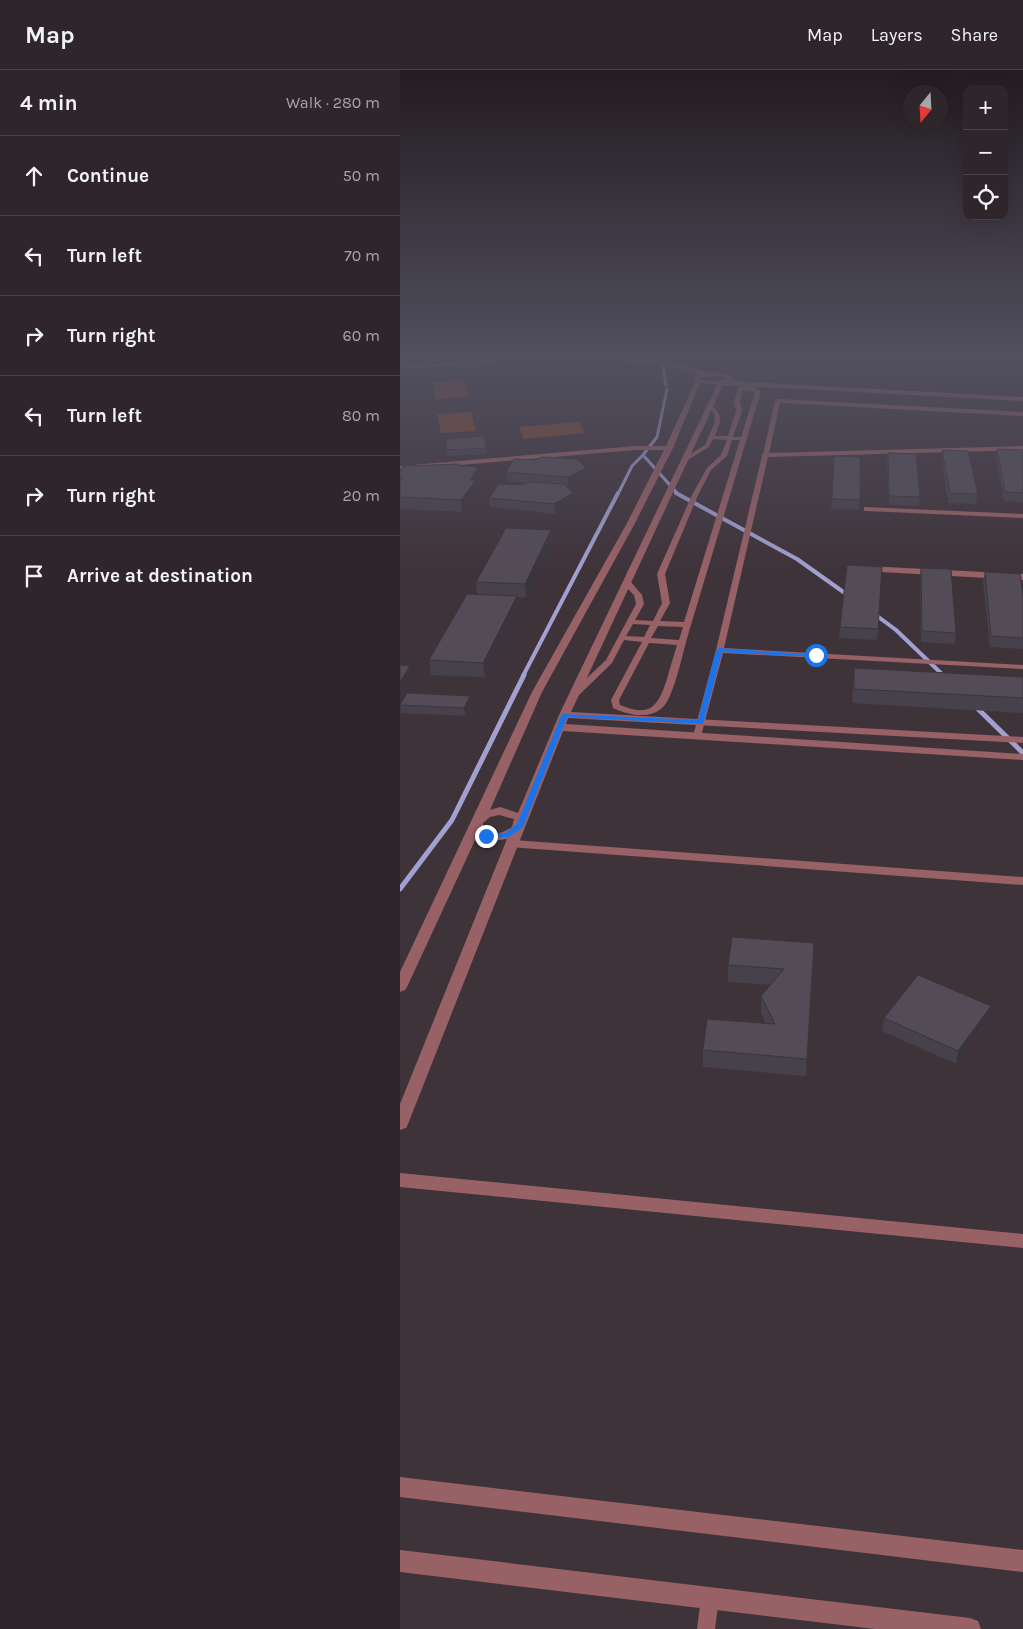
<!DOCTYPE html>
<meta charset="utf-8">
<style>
:root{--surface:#2f262c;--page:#372e34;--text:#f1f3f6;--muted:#a7a5a9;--line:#4a4348}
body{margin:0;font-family:Karla,sans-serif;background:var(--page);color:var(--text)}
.controls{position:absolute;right:15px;top:15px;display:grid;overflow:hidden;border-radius:10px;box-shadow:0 5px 20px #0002}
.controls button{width:45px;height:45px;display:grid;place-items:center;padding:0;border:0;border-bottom:1px solid var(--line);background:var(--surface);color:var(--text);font:25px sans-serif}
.compass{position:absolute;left:503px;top:15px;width:45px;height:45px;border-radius:50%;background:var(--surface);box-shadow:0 5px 20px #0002;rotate:198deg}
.stop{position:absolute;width:15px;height:15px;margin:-11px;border:4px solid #1a73e8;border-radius:50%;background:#fff}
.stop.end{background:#1a73e8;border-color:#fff;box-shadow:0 1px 5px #0008}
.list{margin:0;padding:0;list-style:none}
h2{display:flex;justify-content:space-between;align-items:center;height:65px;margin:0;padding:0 20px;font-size:21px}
h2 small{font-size:16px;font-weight:400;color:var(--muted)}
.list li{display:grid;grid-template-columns:32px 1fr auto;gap:15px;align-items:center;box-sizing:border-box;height:80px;padding:0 20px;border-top:1px solid var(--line)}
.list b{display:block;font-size:19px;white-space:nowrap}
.list em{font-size:16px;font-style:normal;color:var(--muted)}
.icon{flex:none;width:28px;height:28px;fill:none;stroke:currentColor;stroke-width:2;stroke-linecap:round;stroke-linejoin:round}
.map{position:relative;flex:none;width:623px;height:1559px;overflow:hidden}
header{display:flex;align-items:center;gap:30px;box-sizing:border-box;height:70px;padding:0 25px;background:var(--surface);border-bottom:1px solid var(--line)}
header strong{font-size:24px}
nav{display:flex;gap:28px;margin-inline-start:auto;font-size:18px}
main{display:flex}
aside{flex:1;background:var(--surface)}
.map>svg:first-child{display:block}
</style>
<header>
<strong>Map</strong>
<nav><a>Map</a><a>Layers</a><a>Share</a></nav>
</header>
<main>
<aside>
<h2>4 min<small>Walk · 280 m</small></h2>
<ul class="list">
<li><svg class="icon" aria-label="ahead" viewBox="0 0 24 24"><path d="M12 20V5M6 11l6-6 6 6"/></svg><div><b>Continue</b></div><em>50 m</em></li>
<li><svg class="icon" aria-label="left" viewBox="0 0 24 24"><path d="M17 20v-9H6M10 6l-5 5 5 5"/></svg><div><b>Turn left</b></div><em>70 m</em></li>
<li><svg class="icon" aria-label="right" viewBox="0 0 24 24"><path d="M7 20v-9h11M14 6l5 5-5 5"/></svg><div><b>Turn right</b></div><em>60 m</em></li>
<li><svg class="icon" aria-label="left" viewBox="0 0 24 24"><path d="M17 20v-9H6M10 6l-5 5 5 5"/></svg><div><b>Turn left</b></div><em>80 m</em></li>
<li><svg class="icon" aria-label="right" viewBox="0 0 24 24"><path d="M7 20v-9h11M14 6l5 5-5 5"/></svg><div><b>Turn right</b></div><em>20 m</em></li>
<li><svg class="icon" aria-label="arrive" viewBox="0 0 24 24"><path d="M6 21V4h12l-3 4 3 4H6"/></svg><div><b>Arrive at destination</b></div></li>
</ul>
</aside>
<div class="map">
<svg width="623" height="1559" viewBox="0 0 623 1559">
<rect width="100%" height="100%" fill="#3f333a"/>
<g fill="#84472c">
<polygon points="64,310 69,326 36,329 33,312"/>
<polygon points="71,342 76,361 41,363 37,344"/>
<polygon points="179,352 185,363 124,369 119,357"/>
</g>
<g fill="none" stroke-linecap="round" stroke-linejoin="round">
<g stroke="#a2a0d1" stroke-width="3">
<polyline points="266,291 276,284"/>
<polyline points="263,296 266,315"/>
<polyline points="267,319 257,367 243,385 278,424"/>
<polyline points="218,424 232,396 243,385"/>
</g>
<g stroke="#a2a0d1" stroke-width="4">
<polyline points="276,423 397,489 449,526"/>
<polyline points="473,543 496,560 544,606"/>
<polyline points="123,606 218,423"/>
</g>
<g stroke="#a2a0d1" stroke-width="5">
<polyline points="574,635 623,683"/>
<polyline points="0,819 52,750 124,605"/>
</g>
<g fill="#986166" fill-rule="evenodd">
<polygon points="171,284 169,286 0,299 0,297"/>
<polygon points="209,284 216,284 236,289 234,290"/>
<path d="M341 316H351L361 321C337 402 312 485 288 565 283 581 274 627 263 637 250 650 228 645 213 638L211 630 242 572 224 570 212 593 177 627H171V623L206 590 236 534 234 525 224 515V511H230L242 525 244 534 235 550 253 551 262 533 257 504 292 425 307 398 321 385 327 370 313 369 309 377 286 391 281 390 305 375 314 354 315 347 314 343 306 336 307 335H311C324 346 321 351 315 366H328L336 341 334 332 338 318ZM343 320 355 322 341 367H333L342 341 340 332ZM332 370H340L284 552 260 551 270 533 265 504 298 425 311 400 327 386ZM233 554 250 555 244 567 226 566ZM258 556 283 557 279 570 251 568ZM249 573 277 575C274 586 270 597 267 609 258 636 251 648 220 635L219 630Z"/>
<polygon points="378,329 623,342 623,346 380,333 369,383 623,376 623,380 368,387 324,578 623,595 623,599 323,583 301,666 297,669 294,668 293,666 316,580 362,386 361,385 363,384 375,331"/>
<polygon points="310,1519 316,1522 319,1528 315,1559 297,1559 301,1528 304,1522"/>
</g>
<g fill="#986166" fill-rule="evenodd">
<polygon points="464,437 623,444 623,448 467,441 464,441"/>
<polygon points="466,496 623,504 623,510 463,501 463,497"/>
</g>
<g fill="#986166" fill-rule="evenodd">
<path d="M154 284C184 282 286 289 309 304L306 306 272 296Z"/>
<polygon points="236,376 269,376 273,378 269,380 236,380 0,400 0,396"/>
<polygon points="113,770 623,807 623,815 109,777 107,774 109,771"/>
<polygon points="0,1103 623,1164 623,1178 0,1117"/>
<polygon points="0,1407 623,1480 623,1502 0,1427"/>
<polygon points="0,1480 570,1548 578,1551 581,1559 475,1559 0,1502"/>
</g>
<path fill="#986166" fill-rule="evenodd" d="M316 302 328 304 333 310 332 311 623 327V331L323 315 171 642 623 667V673L168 648 166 654 623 684V690L163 661 8 1054 6 1058 0 1060V1034L107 769 92 771 77 766 7 917 5 920 0 922V902L132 622 226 455 265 378 295 312 293 310 299 304ZM316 306 324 307 326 309 313 312 300 309 303 307ZM300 313 317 315 159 645 118 743 100 737 90 740 142 622 234 455 273 378ZM99 745 114 749 112 757C102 764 93 766 83 759V753L90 747Z"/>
</g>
<g fill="#47414b">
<polygon points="84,366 86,384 47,386 46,380"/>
<polygon points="597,379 623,380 623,432 604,431 596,388"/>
<polygon points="542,380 578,424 576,434 548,433 542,389"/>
<polygon points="488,383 520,427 519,436 489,435 487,392"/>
<polygon points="434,386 460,430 459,440 431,439"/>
<polygon points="60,396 79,409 76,414 77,422 62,442 0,439 0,400"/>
<polygon points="186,398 186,407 168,416 166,416 174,433 155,444 90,437 89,428 126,413 107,411 106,402"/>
<polygon points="151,460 152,472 126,528 117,527 118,539 85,607 31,605 29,590 77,524 76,512"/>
<polygon points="521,498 556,563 555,574 521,572 520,508"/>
<polygon points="585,502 623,526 623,579 590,577 583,512"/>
<polygon points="440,557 478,559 477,570 439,568"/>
<polygon points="454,598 623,607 623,643 452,633"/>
<polygon points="70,626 71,634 66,646 1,643 0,635"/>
<polygon points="414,873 406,1006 303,997 303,980 366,954 361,943 361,926 371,915 328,912 328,895"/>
<polygon points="484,948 589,949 556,994 482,961"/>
</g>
<g fill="#3a353d">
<polygon points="78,397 79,409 76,414 77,422 62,442 61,430 70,410"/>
<polygon points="186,398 186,407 168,416 168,407"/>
<polygon points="173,423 174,433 155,444 154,434"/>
<polygon points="151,460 152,472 126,528 125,514"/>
<polygon points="117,526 118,539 85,607 83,593"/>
<polygon points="10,596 13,610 0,630 0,612"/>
<polygon points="70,626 71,634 66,646 64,638"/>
<polygon points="591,936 589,949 556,994 558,981"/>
</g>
<g fill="#534c57" stroke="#3a353d">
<polygon points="84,366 86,378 46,380 46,369"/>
<polygon points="597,379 623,380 623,423 605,422"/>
<polygon points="542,380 568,381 578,424 550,423"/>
<polygon points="488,383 516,384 520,427 489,426"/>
<polygon points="434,386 460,387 460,430 432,429"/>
<polygon points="142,387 177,389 186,398 168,407 106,402 114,389 136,390"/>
<polygon points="58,394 60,396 78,397 70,410 76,410 61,430 0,427 0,411 3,408 0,407 0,400 3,396"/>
<polygon points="128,412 164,414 173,423 154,434 89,428 99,414 122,415"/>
<polygon points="106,458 151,460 125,514 76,512"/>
<polygon points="447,495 482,497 478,559 440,557"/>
<polygon points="521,498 551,499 556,563 522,561"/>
<polygon points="585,502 620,504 623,526 623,568 591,566"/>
<polygon points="67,524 117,526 83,593 29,590"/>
<polygon points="0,595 10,596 0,612"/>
<polygon points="454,598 623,607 623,628 454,619"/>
<polygon points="7,623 70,626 64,638 0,635"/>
<polygon points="332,867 414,873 407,989 303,980 307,949 375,954 361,926 384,899 328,895"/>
<polygon points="518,905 591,936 558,981 484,948"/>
</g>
<linearGradient id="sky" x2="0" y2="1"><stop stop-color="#231c20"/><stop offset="0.57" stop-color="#525060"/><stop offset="1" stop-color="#525060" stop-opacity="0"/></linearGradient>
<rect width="623" height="502" fill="url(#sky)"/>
<polygon fill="#1a73e8" points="320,578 419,585 416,587 322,582 303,654 167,647 123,757 109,767 83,767 81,766 86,763 105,763 117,754 162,644 298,650 316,580"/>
</svg>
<div class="controls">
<button>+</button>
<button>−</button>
<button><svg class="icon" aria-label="locate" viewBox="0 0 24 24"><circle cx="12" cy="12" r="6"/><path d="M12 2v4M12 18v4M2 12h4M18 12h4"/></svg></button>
</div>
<svg class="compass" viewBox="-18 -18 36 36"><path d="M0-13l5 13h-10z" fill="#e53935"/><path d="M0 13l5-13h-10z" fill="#a7a5a9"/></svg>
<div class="stop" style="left:416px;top:585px"></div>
<div class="stop end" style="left:86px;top:766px"></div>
</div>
</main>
